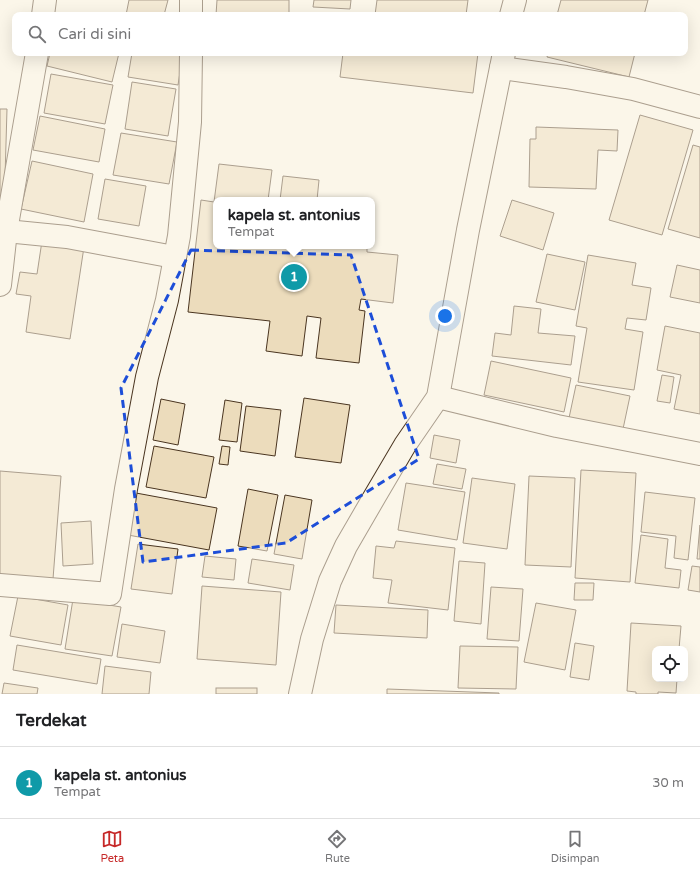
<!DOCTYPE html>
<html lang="id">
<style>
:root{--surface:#fff;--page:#f6f6f6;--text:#202124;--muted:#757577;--line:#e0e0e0;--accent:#c62828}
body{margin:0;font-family:"Varela Round",sans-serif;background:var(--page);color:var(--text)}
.controls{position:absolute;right:12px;bottom:12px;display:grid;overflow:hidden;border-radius:8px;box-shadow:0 4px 16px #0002}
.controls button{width:36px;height:36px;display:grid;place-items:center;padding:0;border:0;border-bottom:1px solid var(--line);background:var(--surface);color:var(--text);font:20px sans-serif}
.you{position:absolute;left:445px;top:316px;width:14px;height:14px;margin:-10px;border:3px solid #fff;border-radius:50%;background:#1a73e8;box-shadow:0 0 0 6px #1a73e833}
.badge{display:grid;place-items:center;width:26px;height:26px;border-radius:50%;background:var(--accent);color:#fff;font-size:13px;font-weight:700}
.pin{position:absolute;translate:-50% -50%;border:2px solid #fff;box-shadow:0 1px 4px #0006}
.popup{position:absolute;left:213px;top:197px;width:162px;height:52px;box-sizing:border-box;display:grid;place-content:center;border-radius:8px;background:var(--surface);filter:drop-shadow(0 1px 3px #0005);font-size:13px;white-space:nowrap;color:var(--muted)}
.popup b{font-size:15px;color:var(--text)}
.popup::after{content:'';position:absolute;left:50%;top:100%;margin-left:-8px;border:8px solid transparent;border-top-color:var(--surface)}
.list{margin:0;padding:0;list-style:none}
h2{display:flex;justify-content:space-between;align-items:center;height:52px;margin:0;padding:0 16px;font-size:17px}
h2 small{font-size:13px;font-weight:400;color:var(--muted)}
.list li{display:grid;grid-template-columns:26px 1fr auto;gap:12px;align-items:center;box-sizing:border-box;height:72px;padding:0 16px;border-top:1px solid var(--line)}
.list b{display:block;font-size:15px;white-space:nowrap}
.list p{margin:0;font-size:13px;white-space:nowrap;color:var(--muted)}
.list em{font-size:13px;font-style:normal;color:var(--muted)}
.icon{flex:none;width:22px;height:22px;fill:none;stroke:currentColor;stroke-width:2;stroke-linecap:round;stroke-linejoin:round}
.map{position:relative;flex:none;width:700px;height:694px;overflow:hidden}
.search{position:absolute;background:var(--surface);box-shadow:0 4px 16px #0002;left:12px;right:12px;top:12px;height:44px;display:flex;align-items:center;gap:10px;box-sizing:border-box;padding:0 14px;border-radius:8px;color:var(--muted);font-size:15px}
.sheet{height:124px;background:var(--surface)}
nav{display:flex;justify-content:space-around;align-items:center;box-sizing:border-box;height:56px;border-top:1px solid var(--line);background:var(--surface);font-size:11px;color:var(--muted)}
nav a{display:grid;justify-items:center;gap:2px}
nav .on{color:var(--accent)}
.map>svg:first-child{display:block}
</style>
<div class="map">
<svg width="700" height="694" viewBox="0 0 700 694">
<rect width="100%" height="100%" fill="#fbf6e9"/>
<g fill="#ecdcbc" stroke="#4a3520">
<polygon points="129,0 168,0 164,15 126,15"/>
<polygon points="217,0 289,0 289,15 216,15"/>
<polygon points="314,0 351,0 350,9 313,7"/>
<polygon points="377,0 468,0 466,15 375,15"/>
<polygon points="561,0 648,0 644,15 557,15"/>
<polygon points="50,53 119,53 112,82 47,66"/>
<polygon points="132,53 183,53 178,85 128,77"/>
<polygon points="343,53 478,53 473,93 340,77"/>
<polygon points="548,53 635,53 629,77 547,57"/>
<polygon points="51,74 113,85 105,124 44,113"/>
<polygon points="132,82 176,89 168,136 125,129"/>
<polygon points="0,109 7,109 4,212 0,211"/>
<polygon points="640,115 693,130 662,235 609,220"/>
<polygon points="40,116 105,129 99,162 33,150"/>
<polygon points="536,127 618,130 617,151 598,150 596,189 529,187 530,139 536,139"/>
<polygon points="121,133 177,142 169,184 113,175"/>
<polygon points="693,145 700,147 700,238 668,229"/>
<polygon points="32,161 93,174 84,222 21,209"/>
<polygon points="219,164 272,170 268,200 216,200 216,246 367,246 367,252 398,255 393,303 361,299 359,310 365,311 359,363 316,358 321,318 307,316 302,356 266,351 270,321 188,312 201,200 214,202"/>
<polygon points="283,176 319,180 317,200 280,200"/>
<polygon points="105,179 146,186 139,226 98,219"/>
<polygon points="512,200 554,213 543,250 500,236"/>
<polygon points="42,241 84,247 70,339 26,332 31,296 16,294 20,272 37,274"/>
<polygon points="547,254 585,262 575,310 536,302"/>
<polygon points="588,255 636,263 632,285 651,288 646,320 627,318 625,329 643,332 634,390 578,382 587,328 576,326"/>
<polygon points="677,265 700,270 700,303 670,297"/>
<polygon points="514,306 541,309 538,333 575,336 571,365 492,356 495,333 511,335"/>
<polygon points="665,326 700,333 700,414 674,409 681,375 657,370"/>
<polygon points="491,361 571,378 564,412 484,395"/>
<polygon points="662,375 674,377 670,403 657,401"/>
<polygon points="576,385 630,396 623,429 569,418"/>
<polygon points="304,398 350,405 341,463 295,457"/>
<polygon points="161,399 185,404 178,445 153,440"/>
<polygon points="225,400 242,403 237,442 219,440"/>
<polygon points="246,406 281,410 275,456 240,451"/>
<polygon points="434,435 460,440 456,463 430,458"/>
<polygon points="154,446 214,457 206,498 146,487"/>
<polygon points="222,446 230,447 228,465 219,464"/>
<polygon points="437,464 466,469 462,489 433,484"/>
<polygon points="581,470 636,473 630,582 575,578"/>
<polygon points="0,471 61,476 53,579 0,576"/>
<polygon points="529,476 575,478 571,567 525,565"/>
<polygon points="472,478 515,484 507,549 463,543"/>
<polygon points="406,483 465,492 457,540 398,530"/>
<polygon points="248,489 278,495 267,551 238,546"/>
<polygon points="645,492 695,498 688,560 674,558 676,536 641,532"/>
<polygon points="136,493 217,508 209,550 128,535"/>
<polygon points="285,495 312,500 302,559 274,554"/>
<polygon points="91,521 93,564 63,566 61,523"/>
<polygon points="700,525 700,559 697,559"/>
<polygon points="641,535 668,539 665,568 681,570 679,588 635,583"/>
<polygon points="396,541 455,548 448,610 388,603 392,580 373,578 376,546 394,548"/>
<polygon points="138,544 178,549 172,594 131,589"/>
<polygon points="205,556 236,559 234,580 202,577"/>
<polygon points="252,559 294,565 290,590 248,583"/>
<polygon points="459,561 485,563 481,624 454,621"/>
<polygon points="692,566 700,567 700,592 688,590"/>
<polygon points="575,583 594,583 593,600 574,600"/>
<polygon points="202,586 281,592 276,665 197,659"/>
<polygon points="491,587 523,589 519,641 487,639"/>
<polygon points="18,596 68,605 61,645 10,636"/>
<polygon points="73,599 121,607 112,656 65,649"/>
<polygon points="536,603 576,610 565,670 524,662"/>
<polygon points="336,605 428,610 427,638 334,633"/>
<polygon points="631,623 681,626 679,649 655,649 655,679 677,679 676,693 658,692 658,694 636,694 636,692 627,691"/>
<polygon points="122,624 165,631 160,663 117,657"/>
<polygon points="575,643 594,646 589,680 570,677"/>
<polygon points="17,645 101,659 97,684 13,670"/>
<polygon points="460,646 518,647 516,689 458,688"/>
<polygon points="105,666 151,672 149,694 102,694"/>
<polygon points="4,683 38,688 37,694 2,694"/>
<rect x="216" y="688" width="41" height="6"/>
<polygon points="387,689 499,693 499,694 387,694"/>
</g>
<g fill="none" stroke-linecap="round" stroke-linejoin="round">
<defs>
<g id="minor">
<polyline points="191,0 191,15"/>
<polyline points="43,15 45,0"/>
<polyline points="511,15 515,0"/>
<polyline points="501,68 566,77 633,89 700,107"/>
<polyline points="6,231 67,237 174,257"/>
<polyline points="0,285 6,231 37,53"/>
<polyline points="438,397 557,426 700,454"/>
<polyline points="0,585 110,594 126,489 147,377 167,300 179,236 190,122 191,53"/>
<polyline points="300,694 312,639 330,581 346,546 375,496 405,445 438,397 468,230 504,53"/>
</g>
</defs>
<use href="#minor" stroke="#4a3520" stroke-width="24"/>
<use href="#minor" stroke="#fbf6e9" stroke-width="22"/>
</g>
<path d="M0 0H700V694H0ZM191 250 351 255 419 459 286 543 143 562 121 388Z" fill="#fbf6e9" fill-opacity=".55" fill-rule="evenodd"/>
<path fill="none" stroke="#1d4ed8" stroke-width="3" stroke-dasharray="8 5" stroke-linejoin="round" d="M191 250 351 255 419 459 286 543 143 562 121 388Z"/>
</svg>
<div class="controls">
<button><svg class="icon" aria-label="locate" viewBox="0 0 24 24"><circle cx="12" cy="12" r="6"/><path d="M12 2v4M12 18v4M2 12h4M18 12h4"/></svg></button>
</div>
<div class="you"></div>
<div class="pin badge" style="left:294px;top:277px;background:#0f9aa8">1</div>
<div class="popup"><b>kapela st. antonius</b>Tempat</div>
<div class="search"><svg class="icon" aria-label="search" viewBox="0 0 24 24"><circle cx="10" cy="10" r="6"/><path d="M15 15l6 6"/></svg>Cari di sini</div>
</div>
<section class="sheet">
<h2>Terdekat<small></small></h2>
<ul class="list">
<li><span class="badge" style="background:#0f9aa8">1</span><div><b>kapela st. antonius</b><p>Tempat</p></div><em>30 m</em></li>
</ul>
</section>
<nav>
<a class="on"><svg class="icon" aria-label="map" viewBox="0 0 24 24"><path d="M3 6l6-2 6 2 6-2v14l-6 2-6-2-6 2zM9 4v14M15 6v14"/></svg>Peta</a>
<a><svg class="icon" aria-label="directions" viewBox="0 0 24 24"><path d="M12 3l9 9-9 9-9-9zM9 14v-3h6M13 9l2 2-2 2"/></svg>Rute</a>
<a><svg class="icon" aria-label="saved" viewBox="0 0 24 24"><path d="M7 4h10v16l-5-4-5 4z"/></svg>Disimpan</a>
</nav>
